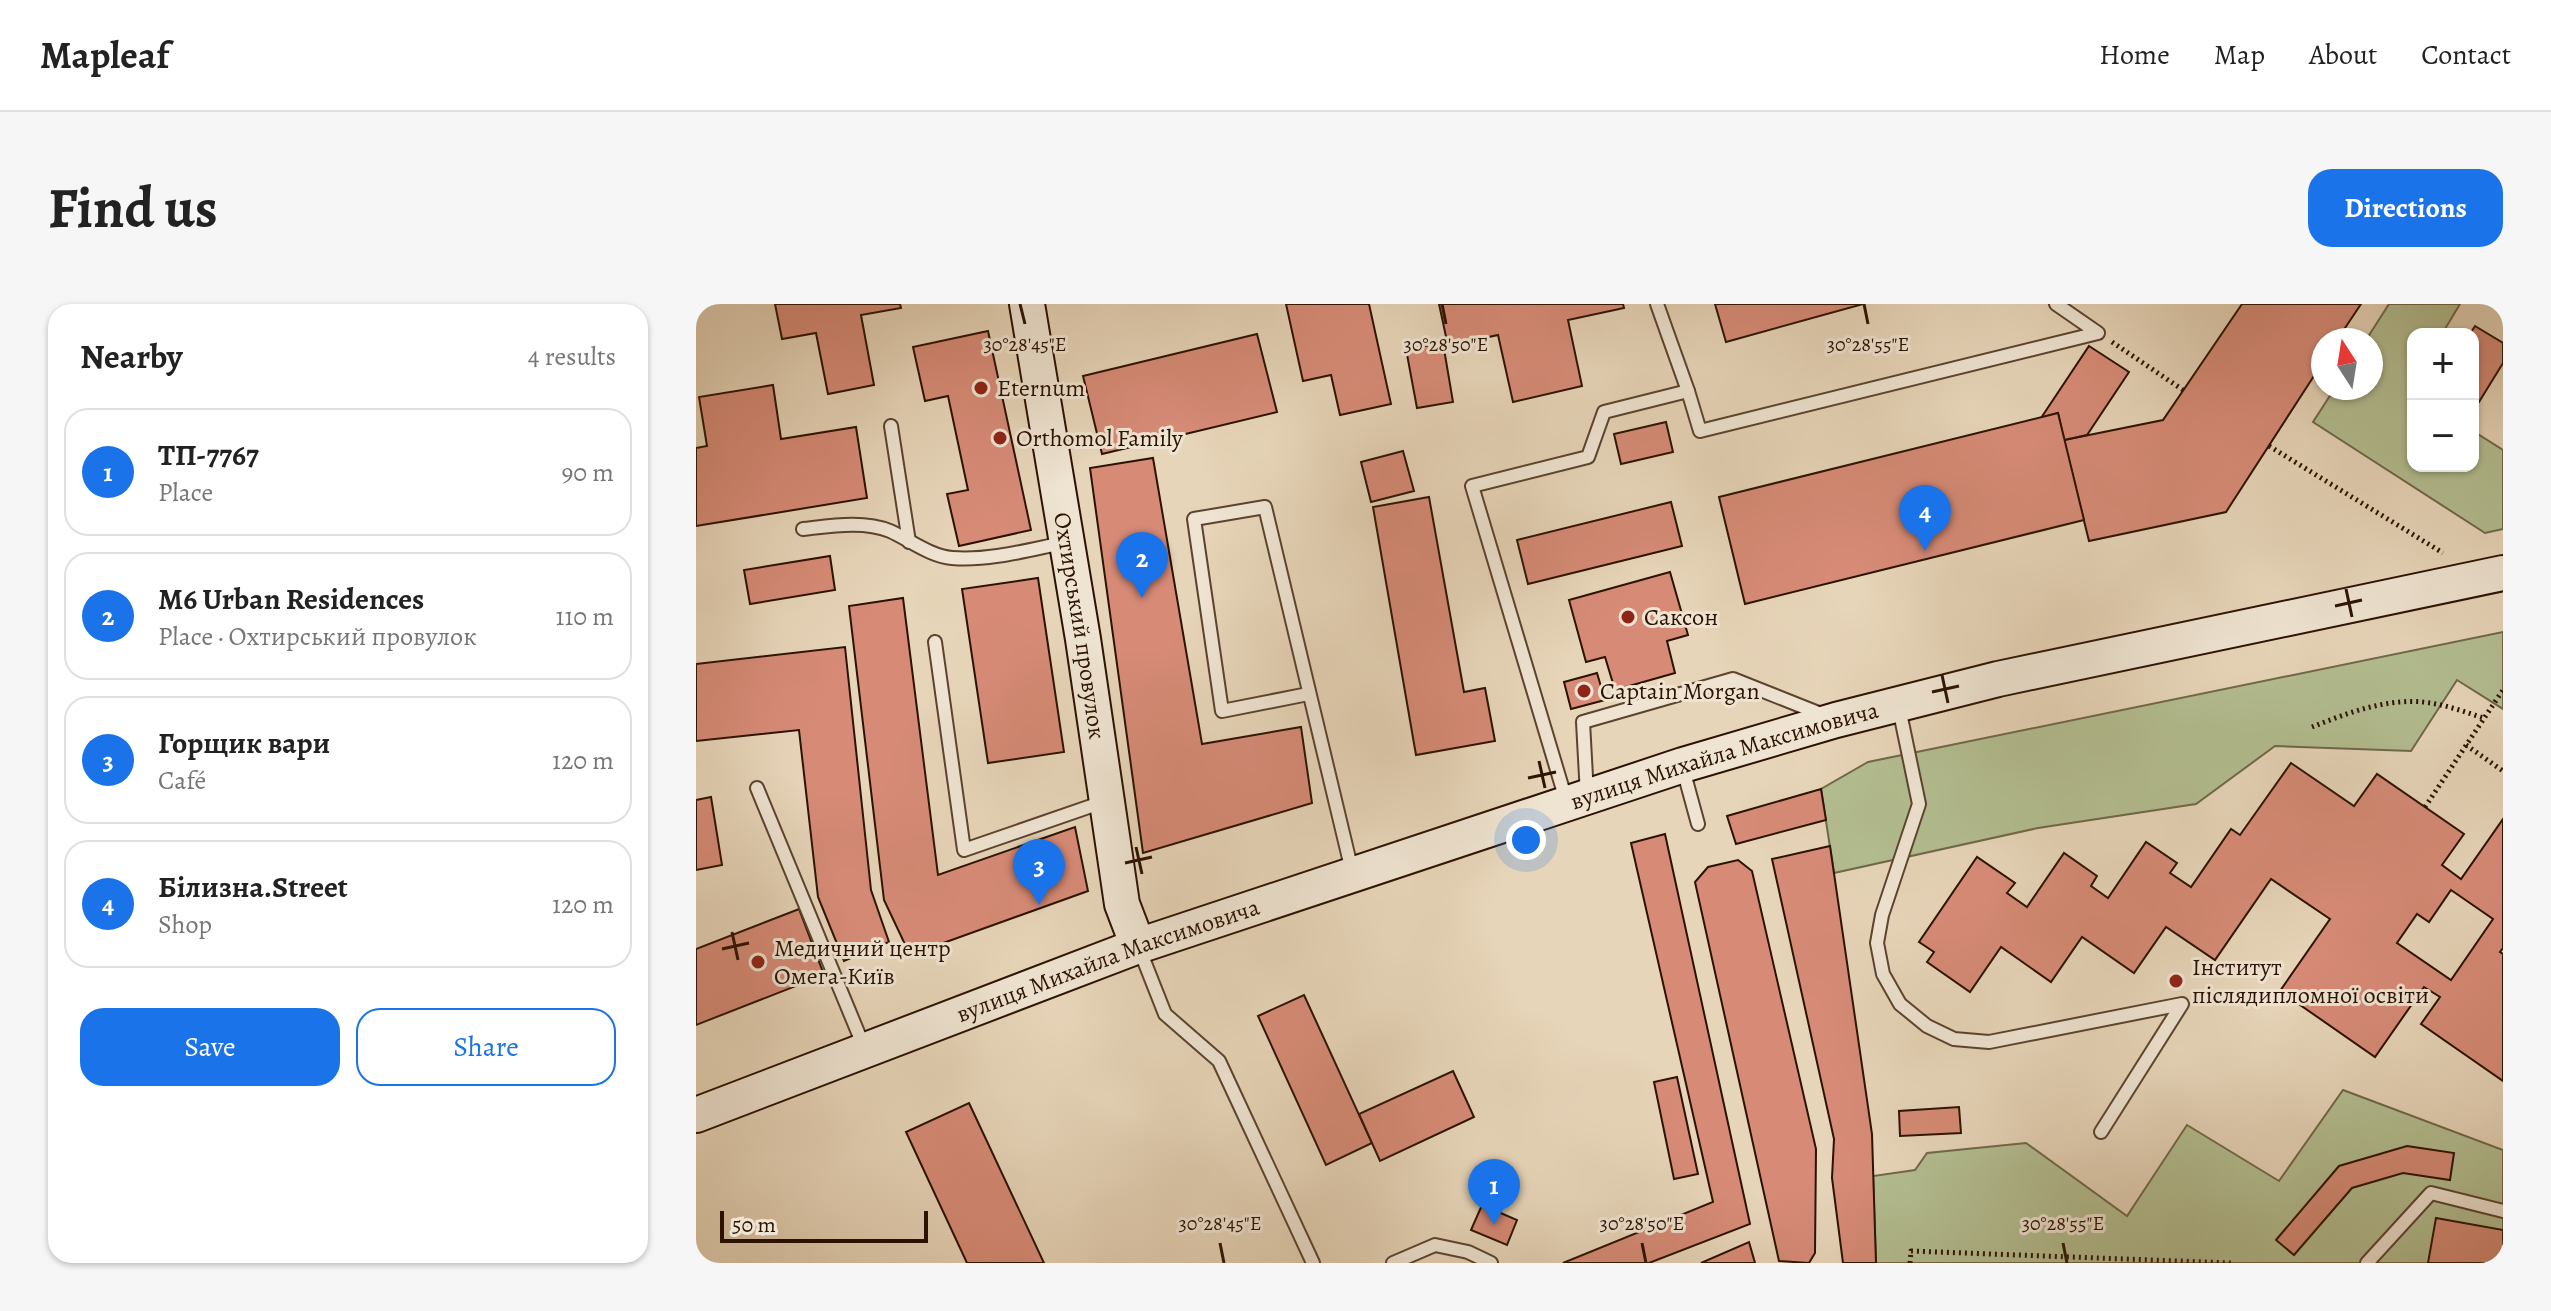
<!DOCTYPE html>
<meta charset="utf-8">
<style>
:root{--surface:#fff;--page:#f6f6f6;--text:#222;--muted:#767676;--line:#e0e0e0;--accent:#1a73e8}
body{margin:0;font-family:Alegreya,serif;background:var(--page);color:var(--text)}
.controls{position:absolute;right:24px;top:24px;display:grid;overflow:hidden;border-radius:16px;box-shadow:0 2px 6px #0004}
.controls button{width:72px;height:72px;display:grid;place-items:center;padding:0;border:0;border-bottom:2px solid var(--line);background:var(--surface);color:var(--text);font:40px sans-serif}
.compass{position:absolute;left:1615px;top:24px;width:72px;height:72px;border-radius:50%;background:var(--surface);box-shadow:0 2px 6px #0004;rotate:348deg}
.scale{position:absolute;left:24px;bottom:20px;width:208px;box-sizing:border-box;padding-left:8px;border:4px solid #2c1201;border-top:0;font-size:22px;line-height:28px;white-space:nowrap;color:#2c1201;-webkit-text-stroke:6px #efe4d2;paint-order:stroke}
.you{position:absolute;left:830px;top:536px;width:28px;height:28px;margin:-20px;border:6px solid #fff;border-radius:50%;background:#1a73e8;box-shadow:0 0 0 12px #1a73e833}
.badge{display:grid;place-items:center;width:52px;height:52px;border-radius:50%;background:var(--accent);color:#fff;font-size:26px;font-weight:700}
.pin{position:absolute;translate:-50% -66px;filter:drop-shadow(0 2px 4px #0008)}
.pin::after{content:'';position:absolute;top:42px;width:28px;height:24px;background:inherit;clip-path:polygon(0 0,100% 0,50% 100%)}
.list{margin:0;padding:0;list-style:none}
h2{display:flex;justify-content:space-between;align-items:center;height:104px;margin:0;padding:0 32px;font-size:34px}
h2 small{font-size:26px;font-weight:400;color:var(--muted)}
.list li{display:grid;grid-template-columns:52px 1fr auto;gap:24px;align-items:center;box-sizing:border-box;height:128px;margin:0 16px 16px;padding:0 16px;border:2px solid var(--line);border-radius:24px}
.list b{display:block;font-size:30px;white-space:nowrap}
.list p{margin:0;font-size:26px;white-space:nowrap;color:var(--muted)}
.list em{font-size:26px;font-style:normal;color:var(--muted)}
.actions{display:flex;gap:16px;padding:24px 32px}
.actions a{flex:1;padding:18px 0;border:2px solid var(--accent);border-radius:24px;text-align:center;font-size:28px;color:var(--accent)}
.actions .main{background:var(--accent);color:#fff}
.map{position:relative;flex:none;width:1807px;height:959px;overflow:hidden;border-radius:24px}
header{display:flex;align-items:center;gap:48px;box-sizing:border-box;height:112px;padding:0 40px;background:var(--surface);border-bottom:2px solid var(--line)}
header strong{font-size:38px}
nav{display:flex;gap:44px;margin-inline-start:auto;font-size:28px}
.intro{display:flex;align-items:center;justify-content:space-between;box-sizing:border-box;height:192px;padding:0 48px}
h1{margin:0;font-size:56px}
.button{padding:20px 36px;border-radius:24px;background:var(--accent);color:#fff;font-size:28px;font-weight:700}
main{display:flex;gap:48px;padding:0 48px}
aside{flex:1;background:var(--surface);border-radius:24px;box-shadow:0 2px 6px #0004}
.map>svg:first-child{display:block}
</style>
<header>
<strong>Mapleaf</strong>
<nav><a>Home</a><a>Map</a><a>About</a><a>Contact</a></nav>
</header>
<div class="intro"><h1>Find us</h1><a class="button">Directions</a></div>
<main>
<aside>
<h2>Nearby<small>4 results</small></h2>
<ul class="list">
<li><span class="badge">1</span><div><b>ТП-7767</b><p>Place</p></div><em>90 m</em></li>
<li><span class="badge">2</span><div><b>M6 Urban Residences</b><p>Place · Охтирський провулок</p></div><em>110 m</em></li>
<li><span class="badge">3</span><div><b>Горщик вари</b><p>Café</p></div><em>120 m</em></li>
<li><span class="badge">4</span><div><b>Білизна.Street</b><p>Shop</p></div><em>120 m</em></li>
</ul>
<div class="actions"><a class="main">Save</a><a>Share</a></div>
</aside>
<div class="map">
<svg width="1807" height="959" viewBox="0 0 1807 959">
<rect width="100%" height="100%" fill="#e7d5b9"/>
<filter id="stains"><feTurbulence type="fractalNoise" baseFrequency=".0025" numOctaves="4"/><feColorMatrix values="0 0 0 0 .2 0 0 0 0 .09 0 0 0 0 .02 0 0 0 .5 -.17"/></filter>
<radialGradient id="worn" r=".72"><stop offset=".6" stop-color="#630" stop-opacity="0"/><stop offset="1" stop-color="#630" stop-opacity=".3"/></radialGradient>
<g fill="#b3be91" stroke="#706849" stroke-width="2">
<polygon points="1693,0 1764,0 1746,30 1717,30 1717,162 1777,162 1777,127 1807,146 1807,225 1789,229 1617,118 1639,84 1675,84 1675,36 1670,36"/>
<polygon points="1807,328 1807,405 1761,376 1715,447 1579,442 1500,500 1342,524 1138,569 1125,485 1172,458"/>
<polygon points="1647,786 1807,846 1807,959 1180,959 1177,872 1219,866 1231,849 1330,839 1431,912 1491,821 1583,877"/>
</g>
<g fill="#d78b77" stroke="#2c1201" stroke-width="2" fill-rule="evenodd">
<polygon points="79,0 204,0 205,4 165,11 178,81 132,90 120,29 86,35"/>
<polygon points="590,0 673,0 695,100 644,111 635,71 607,77"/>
<polygon points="743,0 927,0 928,4 872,16 886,82 817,98 802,31 752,42"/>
<polygon points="1019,0 1167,0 1030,38"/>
<polygon points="1546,0 1665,0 1641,36 1627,36 1627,58 1530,208 1393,237 1368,136 1467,116"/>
<polygon points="1779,22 1807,39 1807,59 1783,98 1777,95 1777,30 1774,30"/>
<polygon points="292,27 335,226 263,242 251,190 272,186 252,92 229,97 217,43"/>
<polygon points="561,30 581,108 406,150 387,72"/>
<polygon points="747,39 757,98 721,104 710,45"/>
<polygon points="1393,42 1433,68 1391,131 1368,136 1362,109 1345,114"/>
<polygon points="77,81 85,135 160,123 171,194 0,222 0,144 11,142 3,93"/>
<polygon points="1362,109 1388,216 1049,300 1023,193"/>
<polygon points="970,118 977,148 925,160 918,130"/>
<polygon points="707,147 718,187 675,198 665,158"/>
<polygon points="457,154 506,440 605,423 616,499 447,549 394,164"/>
<polygon points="733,193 768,388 789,384 799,437 720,451 677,203"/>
<polygon points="975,198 986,242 832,280 821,236"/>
<polygon points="134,252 139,286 54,300 48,266"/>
<polygon points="974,268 992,331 971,337 979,369 919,386 909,353 890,358 873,296"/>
<polygon points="342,274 368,448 292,459 266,285"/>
<polygon points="207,294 242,571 379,523 392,587 214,651 188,596 153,302"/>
<polygon points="149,343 175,586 193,638 148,657 122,593 103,426 0,437 0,360"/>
<polygon points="901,369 909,396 875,405 868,378"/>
<path d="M1595 459 1658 502 1681 470 1768 530 1746 561 1765 575 1807 515V644L1804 648 1807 650V777L1725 720 1744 693 1728 683 1679 753 1584 687 1634 615 1575 575 1519 656 1470 623 1438 669 1386 633 1355 678 1305 643 1274 688 1231 658 1238 648 1223 638 1281 553 1319 579 1311 589 1331 603 1368 549 1401 572 1395 582 1412 594 1450 538 1481 559 1474 569 1495 583 1535 525 1544 531ZM1755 586 1797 615 1755 676 1701 639 1721 610 1733 618Z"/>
<polygon points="1125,485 1130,516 1040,540 1031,512"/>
<polygon points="15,493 26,561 0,566 0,496"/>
<polygon points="969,530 1054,920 953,959 867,959 1017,898 935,539"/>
<polygon points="1134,542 1176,830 1180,959 1147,959 1136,874 1138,835 1076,555"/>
<polygon points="1042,556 1056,567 1120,845 1119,949 1113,959 1083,957 999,578 1012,563"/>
<polygon points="103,605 128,671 0,721 0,645"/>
<polygon points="608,691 676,839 630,861 562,712"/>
<polygon points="757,767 778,813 684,857 663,810"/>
<polygon points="981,773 1002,870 978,875 958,778"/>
<polygon points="273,799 348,959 271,959 210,828"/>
<polygon points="1263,803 1265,829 1204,832 1203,807"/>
<polygon points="1711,842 1758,849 1754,876 1707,869 1656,884 1598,951 1580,936 1643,862"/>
<polygon points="786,901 821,916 811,941 775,926"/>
<polygon points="1740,914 1807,926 1807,959 1732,959"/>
<polygon points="1053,938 1059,959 1005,959"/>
</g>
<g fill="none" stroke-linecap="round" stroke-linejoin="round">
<defs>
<g id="lane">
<polyline points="992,87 1004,127 1402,29 1360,0"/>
<polyline points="195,122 213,238"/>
<path d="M107 225C134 222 168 216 194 227 214 236 234 252 256 254 293 257 332 246 367 239"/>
<polyline points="239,338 268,546 407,498"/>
<polyline points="612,390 526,407 498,215 569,203 656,567"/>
<polyline points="1203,404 1223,500 1186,611 1181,639 1187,670 1204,700 1231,722 1258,735 1293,738 1486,700 1405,828"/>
<polyline points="987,465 1002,520"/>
<polyline points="61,484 168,743"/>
<polyline points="891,491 887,418 1037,375 1130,412"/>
<polyline points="870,496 776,182 892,153 908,108 992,87 961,0"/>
<polyline points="443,644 469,710 523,757 617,959"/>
<polyline points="697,959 739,941 772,948 795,959"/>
<polyline points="1671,959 1735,889 1807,907"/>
</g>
<g id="secondary">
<path id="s1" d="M331 0 387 335 426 600 442 642"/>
<path id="s2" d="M0 811 442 642 987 461 1140 416 1302 375 1807 269"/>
</g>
</defs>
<use href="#lane" stroke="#5b432f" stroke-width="16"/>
<use href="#secondary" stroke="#2c1201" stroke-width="38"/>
<g stroke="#2c1201" stroke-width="5" stroke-dasharray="2 4" stroke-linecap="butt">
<polyline points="1416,38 1487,86"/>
<polyline points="1573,142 1747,249"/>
<path d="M1616 423C1654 408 1698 391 1740 400 1756 403 1772 409 1788 414"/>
<polyline points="1770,441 1807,467"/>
<polyline points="1729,503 1807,386"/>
<polyline points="1214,959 1215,947 1535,959"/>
</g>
<use href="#lane" stroke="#efe4d2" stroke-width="12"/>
<use href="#secondary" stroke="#efe4d2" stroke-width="34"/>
</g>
<path fill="none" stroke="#2c1201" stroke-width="3" d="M324 0 329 20M746 0 750 20M1168 0 1172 20M1650 285 1656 313M1639 302 1666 296M1246 371 1252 399M1236 388 1263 382M843 457 849 484M832 474 860 468M440 543 446 570M429 559 456 553M36 628 42 656M26 645 53 639M524 939 528 959M946 939 950 959M1367 939 1371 959"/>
<g fill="#8f2418" stroke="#efe4d2" stroke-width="3">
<circle cx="285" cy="84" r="8"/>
<circle cx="304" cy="134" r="8"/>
<circle cx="932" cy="313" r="8"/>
<circle cx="888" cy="387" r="8"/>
<circle cx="62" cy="658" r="8"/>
<circle cx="1480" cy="677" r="8"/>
</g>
<g text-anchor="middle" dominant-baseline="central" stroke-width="6" stroke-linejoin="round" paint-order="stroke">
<g font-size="24" fill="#2c1201" stroke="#efe4d2" text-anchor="start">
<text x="301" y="84">Eternum</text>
<text x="320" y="134">Orthomol Family</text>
<text x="948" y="313">Саксон</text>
<text x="904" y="387">Captain Morgan</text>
<text x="78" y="644">Медичний центр<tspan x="78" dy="28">Омега-Київ</tspan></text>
<text x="1496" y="663">Інститут<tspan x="1496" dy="28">післядипломної освіти</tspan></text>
</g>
<g font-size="24" fill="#2c1201" stroke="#efe4d2">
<text stroke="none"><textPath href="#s1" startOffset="326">Охтирський провулок</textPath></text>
<text stroke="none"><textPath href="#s2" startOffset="1090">вулиця Михайла Максимовича</textPath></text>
<text stroke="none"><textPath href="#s2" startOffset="440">вулиця Михайла Максимовича</textPath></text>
</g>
</g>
<g font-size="20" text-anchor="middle" fill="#2c1201" stroke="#efe4d2" stroke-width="6" stroke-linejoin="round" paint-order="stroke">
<text x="329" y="47">30°28'45"E</text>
<text x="750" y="47">30°28'50"E</text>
<text x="1172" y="47">30°28'55"E</text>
<text x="524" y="926">30°28'45"E</text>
<text x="946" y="926">30°28'50"E</text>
<text x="1367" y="926">30°28'55"E</text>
</g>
<rect width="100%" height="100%" filter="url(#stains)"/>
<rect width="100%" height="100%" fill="url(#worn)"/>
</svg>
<div class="controls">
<button>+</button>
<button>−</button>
</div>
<svg class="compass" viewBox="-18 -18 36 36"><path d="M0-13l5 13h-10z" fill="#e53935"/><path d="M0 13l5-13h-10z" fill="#767676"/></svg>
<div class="scale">50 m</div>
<div class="you"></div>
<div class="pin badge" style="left:798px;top:921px">1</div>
<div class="pin badge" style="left:446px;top:294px">2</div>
<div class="pin badge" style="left:343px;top:601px">3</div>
<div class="pin badge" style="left:1229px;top:247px">4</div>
</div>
</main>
